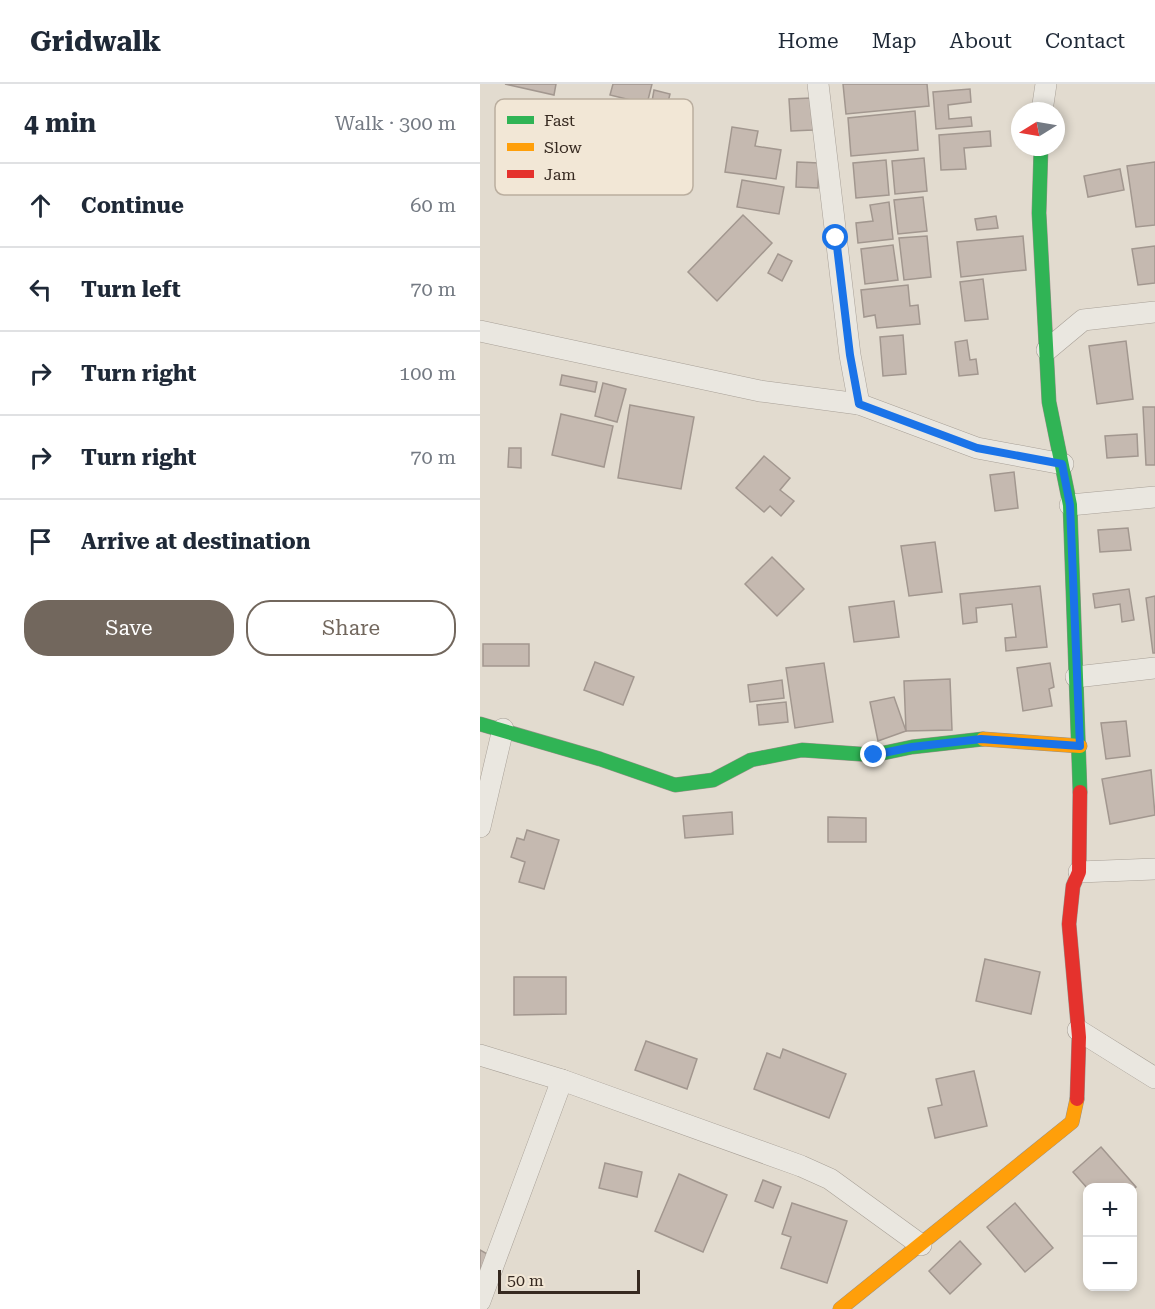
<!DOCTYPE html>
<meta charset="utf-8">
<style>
:root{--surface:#fff;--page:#f6f6f7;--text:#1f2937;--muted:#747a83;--line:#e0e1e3;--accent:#72675d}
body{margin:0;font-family:"Roboto Serif",serif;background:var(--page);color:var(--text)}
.controls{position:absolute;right:18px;bottom:18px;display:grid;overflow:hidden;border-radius:12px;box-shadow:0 3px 9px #0003}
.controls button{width:54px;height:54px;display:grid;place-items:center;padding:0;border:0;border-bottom:2px solid var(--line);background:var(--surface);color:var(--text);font:30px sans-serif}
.compass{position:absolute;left:531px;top:18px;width:54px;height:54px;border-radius:50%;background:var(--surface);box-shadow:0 3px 9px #0003;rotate:259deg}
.scale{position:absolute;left:18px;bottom:15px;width:142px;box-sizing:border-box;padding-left:6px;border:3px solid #362920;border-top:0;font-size:16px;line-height:21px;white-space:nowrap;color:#362920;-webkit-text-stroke:4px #f2e7d6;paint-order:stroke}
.stop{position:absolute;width:18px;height:18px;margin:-14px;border:4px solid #1a73e8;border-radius:50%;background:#fff}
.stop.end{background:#1a73e8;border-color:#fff;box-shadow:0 2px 6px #0008}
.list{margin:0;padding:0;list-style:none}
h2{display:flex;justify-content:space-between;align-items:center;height:78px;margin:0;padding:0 24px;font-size:26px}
h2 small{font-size:20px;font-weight:400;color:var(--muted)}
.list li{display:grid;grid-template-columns:39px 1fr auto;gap:18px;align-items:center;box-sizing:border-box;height:84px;padding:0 24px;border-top:2px solid var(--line)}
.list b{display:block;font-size:22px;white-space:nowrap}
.list em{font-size:20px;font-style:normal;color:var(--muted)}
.actions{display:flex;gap:12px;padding:18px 24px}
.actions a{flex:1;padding:14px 0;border:2px solid var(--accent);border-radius:24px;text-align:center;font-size:21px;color:var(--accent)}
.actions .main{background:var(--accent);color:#fff}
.icon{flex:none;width:33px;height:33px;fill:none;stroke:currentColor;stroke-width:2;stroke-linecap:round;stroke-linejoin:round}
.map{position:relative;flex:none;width:675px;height:1225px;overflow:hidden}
header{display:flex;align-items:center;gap:36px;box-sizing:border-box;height:84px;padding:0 30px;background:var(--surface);border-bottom:2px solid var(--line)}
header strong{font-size:28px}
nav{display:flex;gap:33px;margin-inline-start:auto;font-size:21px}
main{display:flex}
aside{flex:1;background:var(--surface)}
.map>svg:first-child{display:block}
</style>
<header>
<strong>Gridwalk</strong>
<nav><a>Home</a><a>Map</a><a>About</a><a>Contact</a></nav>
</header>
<main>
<aside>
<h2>4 min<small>Walk · 300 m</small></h2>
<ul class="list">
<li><svg class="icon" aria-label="ahead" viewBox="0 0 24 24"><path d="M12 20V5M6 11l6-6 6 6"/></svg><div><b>Continue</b></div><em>60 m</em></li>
<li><svg class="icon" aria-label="left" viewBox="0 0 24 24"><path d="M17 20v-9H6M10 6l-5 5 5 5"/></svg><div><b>Turn left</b></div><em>70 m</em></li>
<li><svg class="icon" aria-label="right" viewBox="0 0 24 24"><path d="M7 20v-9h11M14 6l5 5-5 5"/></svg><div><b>Turn right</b></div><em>100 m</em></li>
<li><svg class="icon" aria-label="right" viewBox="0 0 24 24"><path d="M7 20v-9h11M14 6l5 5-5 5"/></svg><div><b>Turn right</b></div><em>70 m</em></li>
<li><svg class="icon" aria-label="arrive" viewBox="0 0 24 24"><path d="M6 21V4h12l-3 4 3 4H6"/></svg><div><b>Arrive at destination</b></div></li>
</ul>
<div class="actions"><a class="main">Save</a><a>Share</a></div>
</aside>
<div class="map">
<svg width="675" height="1225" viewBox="0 0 675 1225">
<rect width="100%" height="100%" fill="#e2dbcf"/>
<g fill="#c5b9b0" stroke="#a2978f" stroke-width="1.5">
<polygon points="25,0 76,0 74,11"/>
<polygon points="133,0 172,0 167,20 130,11"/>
<polygon points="363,0 447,0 449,22 366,30"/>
<polygon points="490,5 491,18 468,21 469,35 491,33 492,42 456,45 453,8"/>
<polygon points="174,6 190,10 186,26 171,23"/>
<polygon points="331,14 333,46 311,47 309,15"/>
<polygon points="435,27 438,66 371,72 368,34"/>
<polygon points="252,43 278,47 275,62 301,66 296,95 245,88"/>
<polygon points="510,47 511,62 484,64 486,85 461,86 459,51"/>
<polygon points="444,74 447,107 415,110 412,77"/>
<polygon points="406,76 409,111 376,114 373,79"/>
<polygon points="317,78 339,79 338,104 316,103"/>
<polygon points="675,78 675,141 656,143 647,82"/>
<polygon points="640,85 644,106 608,113 604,92"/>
<polygon points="262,96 304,103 299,130 257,123"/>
<polygon points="443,113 447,147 418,150 414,116"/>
<polygon points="409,118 413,155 378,159 376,139 393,137 390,121"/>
<polygon points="263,131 292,159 237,217 208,188"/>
<polygon points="516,132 518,144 497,146 495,135"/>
<polygon points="447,152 451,193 424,196 419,154"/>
<polygon points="543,152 546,186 481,193 477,158"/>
<polygon points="413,161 418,196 385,200 381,165"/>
<polygon points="675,162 675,199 658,201 652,165"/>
<polygon points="298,170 312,177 302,197 288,189"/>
<polygon points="503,195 508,235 485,237 480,198"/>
<polygon points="428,201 430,222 438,221 440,240 397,244 395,231 384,233 381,206"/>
<polygon points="423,251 426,290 403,292 400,253"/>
<polygon points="487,256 490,276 496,275 498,290 479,292 475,258"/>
<polygon points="646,257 653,315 617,320 609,262"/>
<polygon points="82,291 117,298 115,308 80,301"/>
<polygon points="123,299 146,305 137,338 115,332"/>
<polygon points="150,321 214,333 201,405 138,394"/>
<polygon points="663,323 675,323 675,381 666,381"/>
<polygon points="81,330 133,342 124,383 72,371"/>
<polygon points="657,350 658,372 627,374 625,352"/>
<polygon points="29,364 41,364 41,384 28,383"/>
<polygon points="284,372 310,394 300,406 314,417 301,432 290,422 284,428 256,404"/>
<polygon points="534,388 538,424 515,427 510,391"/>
<polygon points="648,444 651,466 620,468 618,446"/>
<polygon points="455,458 462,508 429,512 421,462"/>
<polygon points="292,473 324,505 297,532 265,500"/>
<polygon points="560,502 567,563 526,567 525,554 536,553 532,520 496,524 497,538 483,540 480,510"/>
<polygon points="649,505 654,536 642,538 640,520 615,524 613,510"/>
<polygon points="675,512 675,569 673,569 666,514"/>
<polygon points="414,517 419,553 374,558 369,523"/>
<rect x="3" y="560" width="46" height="22"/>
<polygon points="115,578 154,593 143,621 104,606"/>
<polygon points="344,579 353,638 315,644 306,584"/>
<polygon points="570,579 574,603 569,605 572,622 543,627 537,584"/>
<polygon points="470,595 472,646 426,647 424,597"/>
<polygon points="302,596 304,614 270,618 268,601"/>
<polygon points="414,613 426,647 398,657 390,618"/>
<polygon points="306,618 308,638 279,641 277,621"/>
<polygon points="646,637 650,672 626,675 621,639"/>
<polygon points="671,686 675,731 630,740 622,695"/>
<polygon points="252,728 253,750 205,754 203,732"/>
<polygon points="348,733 386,734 386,758 348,758"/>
<polygon points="47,746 79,756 64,805 39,798 45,778 31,773 37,754 44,756"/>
<polygon points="505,875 560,888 551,930 496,917"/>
<polygon points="34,893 86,893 86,930 34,931"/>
<polygon points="166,957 217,975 207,1005 155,986"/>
<polygon points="303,965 366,990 349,1034 274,1005 287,969 300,974"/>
<polygon points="494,987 507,1042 455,1054 448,1024 462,1021 456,995"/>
<polygon points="621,1063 656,1103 652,1107 652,1104 608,1105 593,1088"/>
<polygon points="125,1079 162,1088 157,1113 119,1104"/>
<polygon points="199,1090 247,1111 223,1168 175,1147"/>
<polygon points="283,1096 301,1103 293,1124 275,1117"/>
<polygon points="312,1119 367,1137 347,1199 301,1184 311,1153 302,1150"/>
<polygon points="535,1119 573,1164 545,1188 507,1143"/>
<polygon points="480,1157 501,1180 470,1210 449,1187"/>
<polygon points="0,1166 9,1171 0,1188"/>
</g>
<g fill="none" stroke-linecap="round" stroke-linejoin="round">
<defs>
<g id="street">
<polyline points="338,0 370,271 379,320"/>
<polyline points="562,27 566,0"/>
<polyline points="0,247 280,307 379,320 497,364 583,380"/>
<polyline points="567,266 603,236 675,228"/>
<polyline points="590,421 675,413"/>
<polyline points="596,593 675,584"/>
<polyline points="0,743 23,645"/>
<polyline points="599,788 675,785"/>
<polyline points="598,946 675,994"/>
<polyline points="0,971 82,996 321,1082 350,1095 441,1161"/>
<polyline points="0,1217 82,996"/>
</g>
<g id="fast">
<polyline points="561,63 559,129 569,318 590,421 600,708"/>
<polyline points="0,640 120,675 195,701 233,696 271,676 322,666 394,671 432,663 503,655"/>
</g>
<g id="slow">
<polyline points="503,655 600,662"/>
<polyline points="360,1225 592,1038 597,1015"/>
</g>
<polyline id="jam" points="597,1015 599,953 589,840 593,802 599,788 600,708"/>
</defs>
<use href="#street" stroke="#a8a097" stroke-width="22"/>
<use href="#fast" stroke="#979088" stroke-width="15"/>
<use href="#slow" stroke="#979088" stroke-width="15"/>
<use href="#jam" stroke="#979088" stroke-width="15"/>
<use href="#street" stroke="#eae7e0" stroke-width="21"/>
<use href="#fast" stroke="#30b455" stroke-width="14"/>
<use href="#slow" stroke="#ff9f0a" stroke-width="14"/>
<use href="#jam" stroke="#e5322d" stroke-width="14"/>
</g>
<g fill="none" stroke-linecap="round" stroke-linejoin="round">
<polyline stroke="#1a73e8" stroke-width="8" points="356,154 370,271 379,320 497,364 582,380 590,421 600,662 501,655 432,663 394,671"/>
</g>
<rect x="15" y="15" width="198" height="96" rx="9" fill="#f2e7d6" stroke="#baae9f" stroke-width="1.5"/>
<rect x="27" y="32" width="27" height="8" fill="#30b455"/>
<rect x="27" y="59" width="27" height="8" fill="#ff9f0a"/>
<rect x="27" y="86" width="27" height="8" fill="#e5322d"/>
<g font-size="16" fill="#362920">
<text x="64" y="42">Fast</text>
<text x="64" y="69">Slow</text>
<text x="64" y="96">Jam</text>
</g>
</svg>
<div class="controls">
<button>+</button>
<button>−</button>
</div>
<svg class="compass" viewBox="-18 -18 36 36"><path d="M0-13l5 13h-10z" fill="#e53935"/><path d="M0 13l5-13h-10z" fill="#747a83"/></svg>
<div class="scale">50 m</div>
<div class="stop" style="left:356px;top:154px"></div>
<div class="stop end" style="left:394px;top:671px"></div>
</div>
</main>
